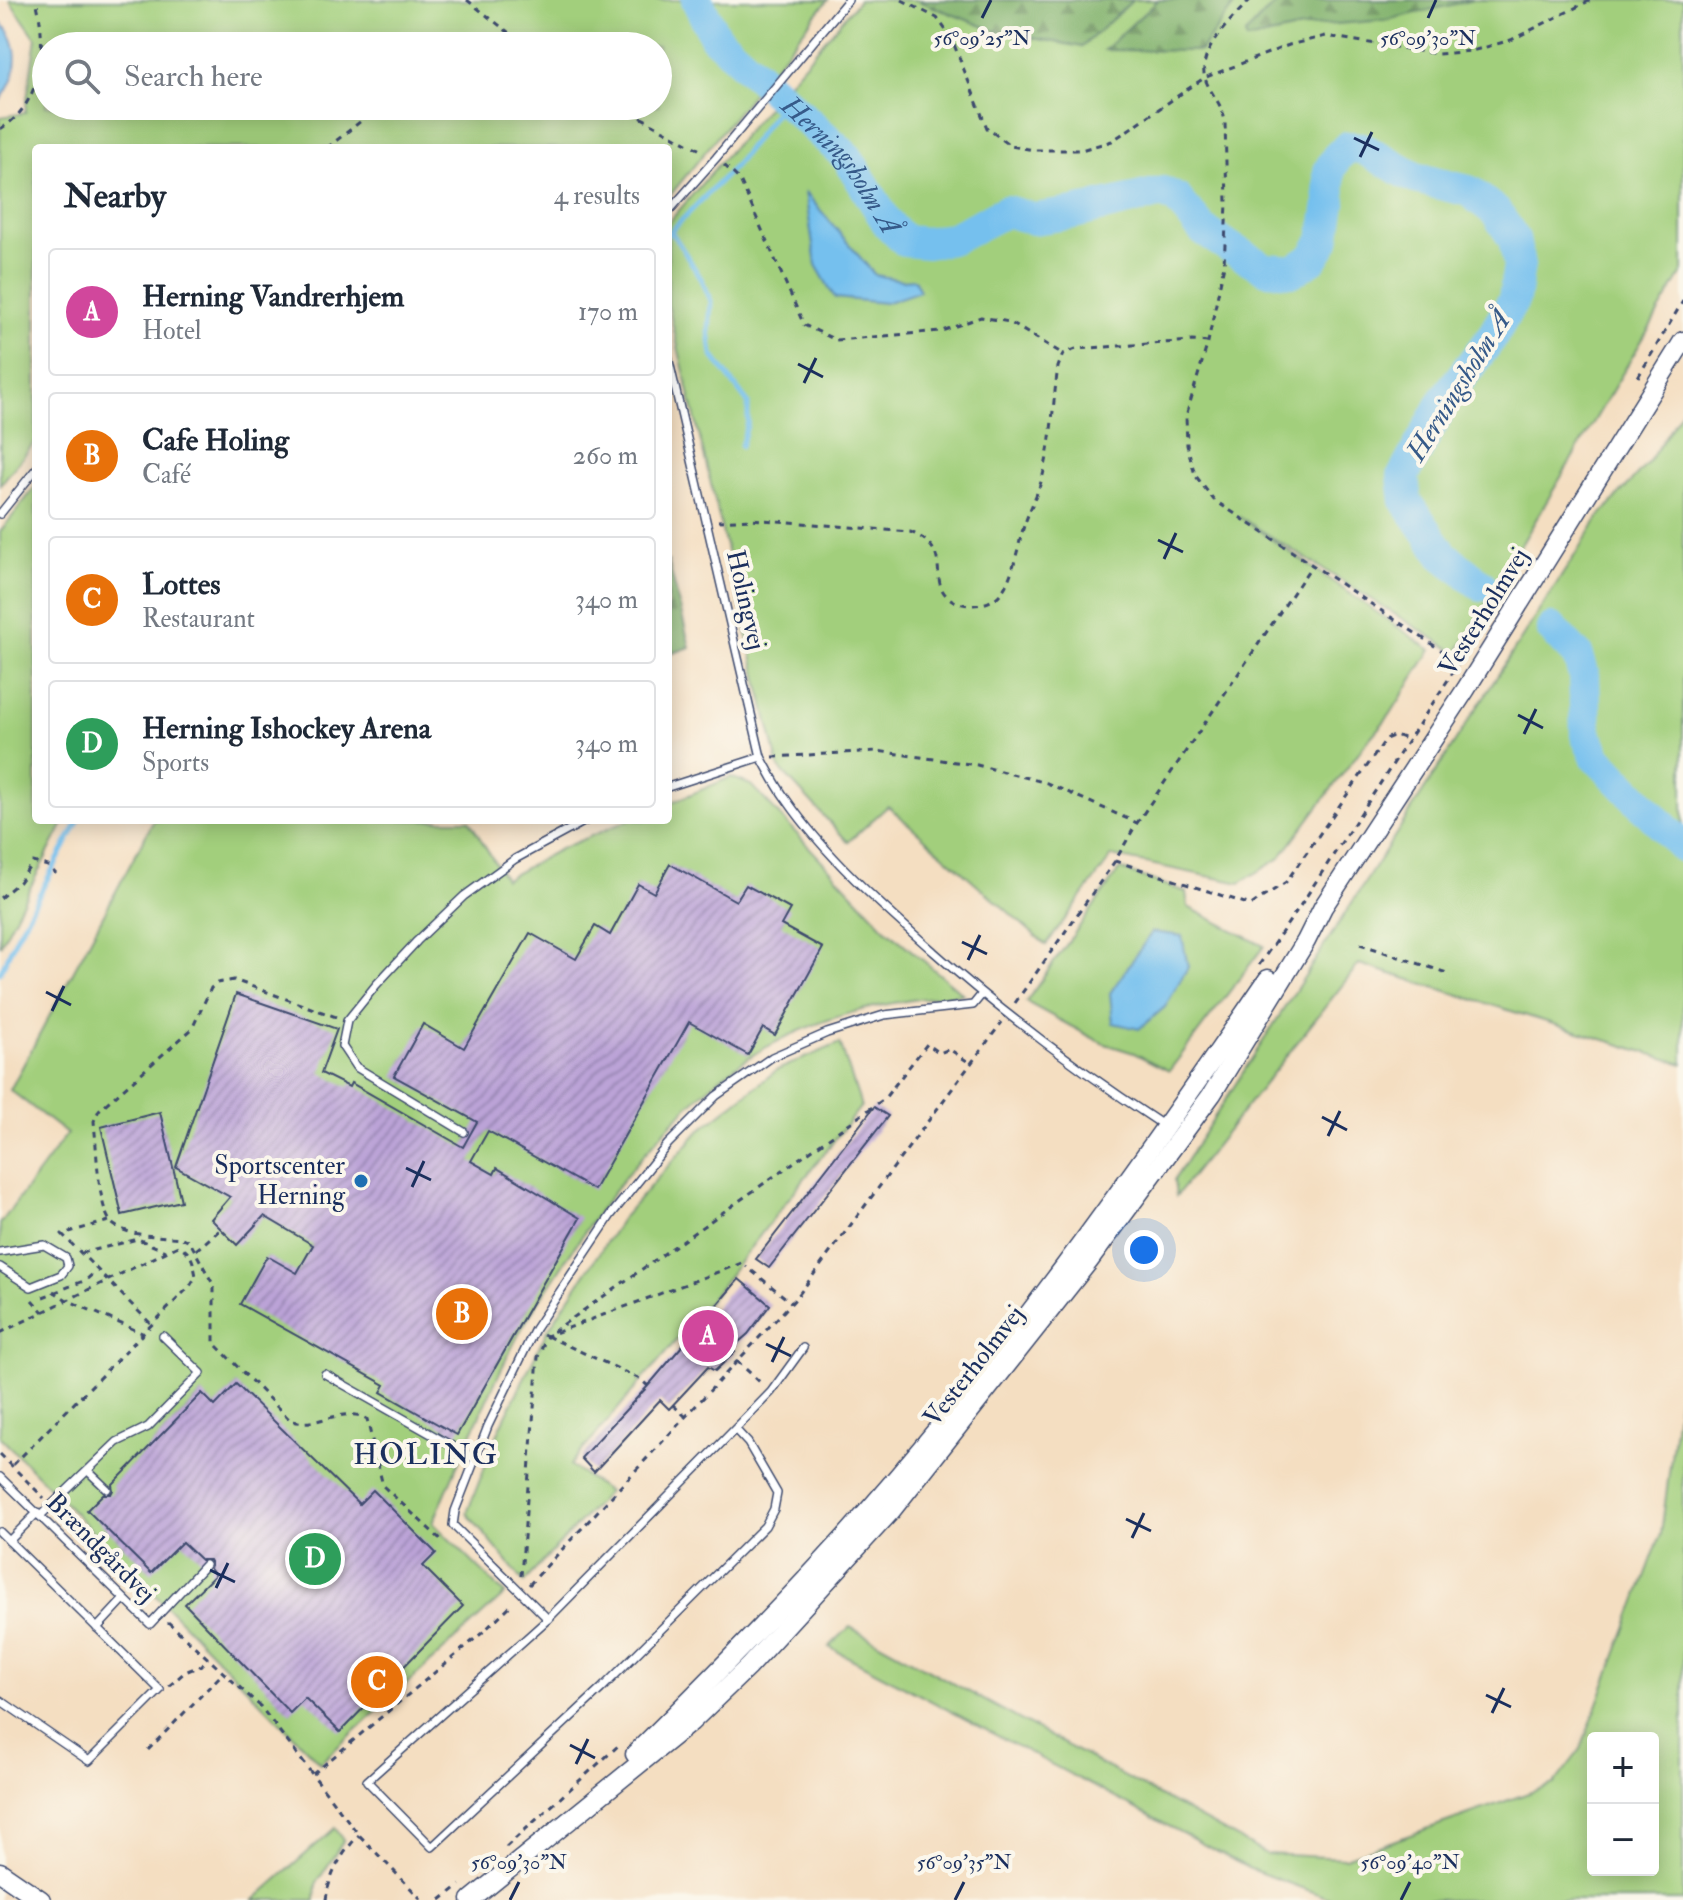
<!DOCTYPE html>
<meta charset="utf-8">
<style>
:root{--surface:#fff;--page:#f6f6f7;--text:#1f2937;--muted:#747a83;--line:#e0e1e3;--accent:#1f6fb2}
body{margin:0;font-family:"IM FELL Double Pica",serif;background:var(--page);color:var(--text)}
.controls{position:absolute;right:24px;bottom:24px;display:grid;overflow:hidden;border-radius:8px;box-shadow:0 4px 20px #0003}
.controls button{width:72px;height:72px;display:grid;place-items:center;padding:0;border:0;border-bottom:2px solid var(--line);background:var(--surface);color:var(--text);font:40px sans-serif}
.you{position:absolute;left:1144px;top:1250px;width:28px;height:28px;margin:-20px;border:6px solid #fff;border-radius:50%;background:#1a73e8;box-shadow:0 0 0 12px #1a73e833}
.badge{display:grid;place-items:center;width:52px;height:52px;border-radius:50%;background:var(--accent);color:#fff;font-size:26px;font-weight:700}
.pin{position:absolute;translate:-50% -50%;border:4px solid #fff;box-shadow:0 2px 8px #0006}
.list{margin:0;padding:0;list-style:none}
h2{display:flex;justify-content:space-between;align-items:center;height:104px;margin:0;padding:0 32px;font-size:34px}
h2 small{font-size:26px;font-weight:400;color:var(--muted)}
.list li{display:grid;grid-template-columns:52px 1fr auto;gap:24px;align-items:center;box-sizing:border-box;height:128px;margin:0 16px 16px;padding:0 16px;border:2px solid var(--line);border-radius:8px}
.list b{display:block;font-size:30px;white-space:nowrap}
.list p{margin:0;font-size:26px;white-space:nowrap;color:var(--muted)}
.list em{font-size:26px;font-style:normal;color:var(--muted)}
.icon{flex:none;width:44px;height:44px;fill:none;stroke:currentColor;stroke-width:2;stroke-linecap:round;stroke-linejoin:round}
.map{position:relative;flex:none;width:1683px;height:1900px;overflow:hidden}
.search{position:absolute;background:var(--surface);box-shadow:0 4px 20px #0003;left:32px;top:32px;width:640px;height:88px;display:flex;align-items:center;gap:20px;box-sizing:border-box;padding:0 28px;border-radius:44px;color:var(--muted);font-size:30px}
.panel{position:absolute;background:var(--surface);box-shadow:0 4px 20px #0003;left:32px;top:144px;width:640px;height:680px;border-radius:8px}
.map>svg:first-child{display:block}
</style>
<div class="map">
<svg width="1683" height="1900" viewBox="0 0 1683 1900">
<defs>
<pattern id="forest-firs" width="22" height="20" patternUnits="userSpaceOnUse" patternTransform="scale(2)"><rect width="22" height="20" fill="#81b26c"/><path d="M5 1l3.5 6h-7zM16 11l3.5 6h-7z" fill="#69915c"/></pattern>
<pattern id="building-hatch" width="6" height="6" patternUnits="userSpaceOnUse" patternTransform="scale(2)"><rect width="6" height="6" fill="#bba3d7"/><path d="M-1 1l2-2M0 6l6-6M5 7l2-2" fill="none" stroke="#9785b2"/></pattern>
</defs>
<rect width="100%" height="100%" fill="#fbf7ec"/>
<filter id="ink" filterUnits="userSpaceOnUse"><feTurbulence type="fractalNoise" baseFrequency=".0125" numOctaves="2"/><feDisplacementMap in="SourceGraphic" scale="16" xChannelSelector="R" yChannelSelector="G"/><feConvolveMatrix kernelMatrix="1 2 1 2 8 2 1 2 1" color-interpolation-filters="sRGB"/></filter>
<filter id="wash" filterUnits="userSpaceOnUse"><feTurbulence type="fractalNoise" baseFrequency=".006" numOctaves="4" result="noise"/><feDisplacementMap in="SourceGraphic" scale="32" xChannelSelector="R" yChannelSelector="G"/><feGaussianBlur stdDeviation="1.8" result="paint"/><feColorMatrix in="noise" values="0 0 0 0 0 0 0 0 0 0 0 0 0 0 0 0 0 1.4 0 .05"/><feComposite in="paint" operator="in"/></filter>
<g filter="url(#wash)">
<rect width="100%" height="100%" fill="#f4dec1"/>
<g fill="#a2cf7c" stroke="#5e7f6d" stroke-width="2" fill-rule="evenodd">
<path d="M9 0H828L668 198V148H36V441L0 485V117L25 113 36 38ZM46 46H658V106H46Z"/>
<polygon points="859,0 1683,0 1683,271 1457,653 1238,516 1431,650 1390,715 1365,744 1280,858 1240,883 1112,856 1046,945 888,806 848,842 779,768 668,305 668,223"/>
<polygon points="1683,409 1683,1064 1359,964 1176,1196 1174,1180 1539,611 1600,516 1648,463"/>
<polygon points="36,486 36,820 65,820 0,946 0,532"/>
<path d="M731 777 751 785 886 929 963 994C893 1000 827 1013 765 1048 719 1073 681 1111 647 1151 612 1191 582 1234 554 1278 543 1295 531 1312 521 1330 488 1393 460 1458 433 1523L505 1594 320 1763 0 1437V1224L67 1134 10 1090 154 820H469L505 879 560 849 629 820H668V804Z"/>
<polygon points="1120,869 1186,892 1188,907 1264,946 1169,1071 1134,1053 1102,1043 1026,1002"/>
<polygon points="840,1043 861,1106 697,1316 570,1465 608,1492 524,1582 467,1513 500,1428 547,1331 623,1217 700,1130 777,1070"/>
<path d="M1683 1365V1900H1334L1250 1869 829 1647 850 1627 1266 1854 1345 1858 1554 1784 1581 1749 1661 1534ZM1593 1738H1653V1870H1593Z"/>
<polygon points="335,1828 344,1840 316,1884 315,1900 254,1900"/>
</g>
<g fill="url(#forest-firs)" stroke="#4e7065" stroke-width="2">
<polygon points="916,0 1133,0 1082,47 995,31"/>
<polygon points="1158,0 1227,0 1234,5 1200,51 1104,50"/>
<polygon points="1281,0 1473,0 1386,20 1311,26 1247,40 1245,35 1264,14"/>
<polygon points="668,560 690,647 668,655"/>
</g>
<g fill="#75c0ee" stroke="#4878a6" stroke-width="2">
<path d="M0 22C23 43 19 77 0 100Z"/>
<polygon points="805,192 875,275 902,280 914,279 920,291 885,303 835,298 816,265"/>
<polygon points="1152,932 1182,936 1188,967 1165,1007 1139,1029 1113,1023 1110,993"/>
</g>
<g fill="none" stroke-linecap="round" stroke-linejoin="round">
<g stroke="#75c0ee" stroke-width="5">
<polyline points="671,231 702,280 711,301 709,331 712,355 748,403 748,422 741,446"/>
<polyline points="668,234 734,167 784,101"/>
<polyline points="0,973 17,936 79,820"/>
</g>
<g stroke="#75c0ee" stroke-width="32">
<path id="s1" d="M697 0 715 37 847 157 888 224 905 241 927 243 954 238 1006 211 1034 219 1074 213 1163 192 1177 199 1203 230 1234 250 1266 269 1293 271 1313 258 1324 241 1330 204 1329 171 1337 157 1347 147 1362 148 1415 178 1469 191 1496 212 1514 239 1519 265 1514 299 1492 337 1446 397 1403 476 1406 501 1443 555 1481 585"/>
<polyline points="1552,629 1578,656 1584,676 1586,735 1597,758 1683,847"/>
</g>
</g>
<g id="blocks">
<g fill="url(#building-hatch)">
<polygon points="670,864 736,901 746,885 790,909 781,925 823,948 775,1035 763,1028 748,1055 689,1022 594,1190 488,1131 471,1161 494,1174 497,1168 580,1218 457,1435 381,1392 385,1385 240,1304 267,1256 297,1273 313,1245 264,1216 237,1245 211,1219 230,1197 176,1167 236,994 337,1029 321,1073 349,1087 351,1083 463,1147 477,1122 394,1076 423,1024 464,1048 530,933 576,959 595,926 610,935 638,884 654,893"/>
<polygon points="874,1107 888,1116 769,1268 756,1259"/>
<polygon points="160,1112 181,1201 122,1215 101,1127"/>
<polygon points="739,1279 770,1305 748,1334 731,1349 735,1352 715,1371 708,1367 669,1409 660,1400 594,1472 581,1458 648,1386"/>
<polygon points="236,1384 359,1504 373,1490 436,1553 423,1566 463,1606 340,1732 305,1698 290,1713 185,1604 215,1575 210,1569 211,1564 209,1560 201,1560 182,1542 151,1573 87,1510 103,1494 111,1494 113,1490 112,1485 202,1393 215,1406"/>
</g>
</g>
</g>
<g filter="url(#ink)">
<use href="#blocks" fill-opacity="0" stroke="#3c496d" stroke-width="2"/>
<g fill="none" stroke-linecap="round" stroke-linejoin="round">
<defs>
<g id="service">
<polyline points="668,212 716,158 848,0"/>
<polyline points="668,357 761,757 668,787"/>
<polyline points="0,514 36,469"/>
<path d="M761 757C769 771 776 786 786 799 826 857 882 906 934 952 1006 1016 1083 1073 1163 1125"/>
<polyline points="464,1132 356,1067 342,1046 347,1021 376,985 417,941 464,896 515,859 587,820"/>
<polyline points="0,1252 44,1245 66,1258 68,1266 61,1275 31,1287 0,1267"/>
<polyline points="325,1374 475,1459"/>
<polyline points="735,1429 748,1443 777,1493 774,1509 765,1526 601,1689 432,1847 367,1781 548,1619 735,1429 771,1392 803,1348"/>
<polyline points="88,1471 107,1489"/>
<polyline points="0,1477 150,1624 205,1565"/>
<polyline points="40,1516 117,1442 148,1427 201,1373 163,1336"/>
<polyline points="0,1532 160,1690 89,1761 0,1700"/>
<polyline points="9,1541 37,1513"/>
<polyline points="548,1619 453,1525 455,1511 488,1426 535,1329 611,1215 668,1144 716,1096 772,1057 827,1033 884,1015 973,1005 982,994"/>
<polyline points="97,1628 123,1600"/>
</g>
<g id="tertiary">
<path d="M635 1754C707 1683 777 1612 845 1537 1001 1363 1136 1172 1268 979"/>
<polyline points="0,1872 41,1900"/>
<polyline points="471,1900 691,1722 748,1667 891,1511 1089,1261 1212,1094 1306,941 1323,907 1466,689 1683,341"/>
</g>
</defs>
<use href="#service" stroke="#3c496d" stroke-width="10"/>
<use href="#tertiary" stroke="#3c496d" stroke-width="21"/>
<g stroke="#3c496d" stroke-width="3" stroke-dasharray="6 6" stroke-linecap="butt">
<polyline points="467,0 526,46"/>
<polyline points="902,0 937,18 951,37 987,128 1011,146 1035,150 1081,150 1112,141 1204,78 1289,45 1326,36 1438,54 1472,51 1511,40 1591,0"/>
<path d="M1250 0C1233 18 1194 53 1206 81 1212 96 1223 105 1225 122L1227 203 1224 265 1208 342 1186 416 1187 445 1195 475 1214 500 1459 662"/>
<polyline points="620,106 704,152"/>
<path d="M0 129C44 104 47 43 36 0"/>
<polyline points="327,148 380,106"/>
<polyline points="724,165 740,180 804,325 836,340 942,331 981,317 1009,322 1063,354"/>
<polyline points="1638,377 1683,301"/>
<path d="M718 521 752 519 910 532C959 551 921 586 956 602 969 607 986 606 997 597 1013 584 1018 542 1025 523 1031 506 1040 489 1044 471 1052 438 1053 401 1058 367L1063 354 1076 349 1192 341 1208 342"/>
<polyline points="773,757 877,751 977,765 1047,783 1137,823"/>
<polyline points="1115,861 1251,905 1286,882 1386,739 1395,735 1409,740"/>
<polyline points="0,898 19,882 33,862 48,866 56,874"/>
<polyline points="1360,944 1447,973"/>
<polyline points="1259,965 1300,906 1480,631"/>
<polyline points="1015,1003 1115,861 1137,823 1312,565"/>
<path d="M336 1017 234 980 217 983 211 988 192 1029 99 1110 94 1121 95 1133C97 1153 98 1214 114 1225 131 1237 162 1236 182 1238L190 1242 214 1286V1343L290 1420C314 1430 344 1405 367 1419L383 1486 439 1538 445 1533"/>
<polyline points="109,1221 62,1234 152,1325"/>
<polyline points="196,1250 221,1229"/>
<polyline points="82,1253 138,1239 165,1251"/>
<polyline points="752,1271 792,1303"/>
<polyline points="53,1291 67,1300 142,1333"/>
<polyline points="43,1297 86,1280 96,1271"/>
<polyline points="32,1300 43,1312"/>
<path d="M0 1333 178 1246C192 1252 193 1261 196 1276L190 1286 12 1466"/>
<polyline points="543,1334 547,1336 884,1099 927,1044 940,1053 949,1049 970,1063"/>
<polyline points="547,1336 640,1379 648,1386"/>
<polyline points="737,1361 761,1383"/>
<polyline points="673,1405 685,1416"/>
<polyline points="0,1454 44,1498"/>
<polyline points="60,1514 151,1605"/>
<polyline points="521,1576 538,1357 547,1336 742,1263 747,1267"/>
<polyline points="529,1585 797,1297 1002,1022"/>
<polyline points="168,1622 260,1706 359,1835 421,1899"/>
<polyline points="169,1686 185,1672 200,1666 208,1658"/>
<polyline points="148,1750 223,1673"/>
<polyline points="313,1774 482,1633 513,1603"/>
<polyline points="506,1847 619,1745"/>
<path d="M326 1900C329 1875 341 1854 359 1835"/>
<polyline points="441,1900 460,1885"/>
</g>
<use href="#service" stroke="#fff" stroke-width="7"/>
<use href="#tertiary" stroke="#fff" stroke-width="18"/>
</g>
</g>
<path fill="none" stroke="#1b2f5e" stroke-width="3" d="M982 18 991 0M1428 18 1436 0M1354 138 1379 150M1360 157 1372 132M798 364 823 377M804 383 816 358M1158 540 1183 552M1164 559 1176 533M1518 715 1543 728M1524 734 1536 709M962 942 987 954M968 960 980 935M46 992 71 1005M52 1011 64 986M1322 1117 1347 1130M1328 1136 1340 1111M406 1168 431 1180M412 1187 424 1161M766 1344 791 1356M772 1362 784 1337M1126 1519 1151 1531M1132 1538 1144 1513M210 1570 235 1582M216 1588 228 1563M1486 1695 1511 1707M1492 1713 1504 1688M570 1745 595 1758M576 1764 588 1739M510 1900 519 1882M955 1900 964 1882M1401 1900 1410 1882"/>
<circle fill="#1f6fb2" stroke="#fbf7ec" stroke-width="3" cx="361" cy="1181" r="8"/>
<g text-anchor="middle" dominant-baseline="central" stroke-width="8" stroke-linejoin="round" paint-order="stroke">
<g font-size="26" fill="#1b2f5e" stroke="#fbf7ec">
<text transform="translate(746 600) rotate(77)">Holingvej</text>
<text transform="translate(1484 612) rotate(-58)">Vesterholmvej</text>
<text transform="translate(974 1366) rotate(-52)">Vesterholmvej</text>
<text transform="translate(101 1548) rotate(45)">Brændgårdvej</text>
</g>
<g font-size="26" fill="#1b2f5e" stroke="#fbf7ec" text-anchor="end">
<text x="345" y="1166">Sportscenter<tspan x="345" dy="30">Herning</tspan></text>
</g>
<g font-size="28" font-style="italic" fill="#365a89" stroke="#fbf7ec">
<text stroke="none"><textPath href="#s1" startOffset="222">Herningsholm Å</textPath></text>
<text transform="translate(1459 386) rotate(-58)">Herningsholm Å</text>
</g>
<g font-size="30" letter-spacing="2" fill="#1b2f5e" stroke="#fbf7ec">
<text x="426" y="1454">HOLING</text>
</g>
</g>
<g font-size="20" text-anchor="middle" fill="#1b2f5e" stroke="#fbf7ec" stroke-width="8" stroke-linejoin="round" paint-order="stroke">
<text x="982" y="45">56°09'25"N</text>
<text x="1428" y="45">56°09'30"N</text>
<text x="519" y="1869">56°09'30"N</text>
<text x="964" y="1869">56°09'35"N</text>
<text x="1410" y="1869">56°09'40"N</text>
</g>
</svg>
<div class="controls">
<button>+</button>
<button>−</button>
</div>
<div class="you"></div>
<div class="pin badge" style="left:708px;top:1336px;background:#d1479c">A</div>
<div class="pin badge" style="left:462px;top:1314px;background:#e8710a">B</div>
<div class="pin badge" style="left:377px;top:1682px;background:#e8710a">C</div>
<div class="pin badge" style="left:315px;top:1559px;background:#2e9e5b">D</div>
<div class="search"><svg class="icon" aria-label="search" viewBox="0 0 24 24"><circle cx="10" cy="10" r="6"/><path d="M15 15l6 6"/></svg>Search here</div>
<section class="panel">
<h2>Nearby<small>4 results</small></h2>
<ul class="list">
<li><span class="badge" style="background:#d1479c">A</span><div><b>Herning Vandrerhjem</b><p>Hotel</p></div><em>170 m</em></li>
<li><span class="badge" style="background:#e8710a">B</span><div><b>Cafe Holing</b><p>Café</p></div><em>260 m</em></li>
<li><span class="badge" style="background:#e8710a">C</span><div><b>Lottes</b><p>Restaurant</p></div><em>340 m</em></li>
<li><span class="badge" style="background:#2e9e5b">D</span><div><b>Herning Ishockey Arena</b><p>Sports</p></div><em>340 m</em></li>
</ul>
</section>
</div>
